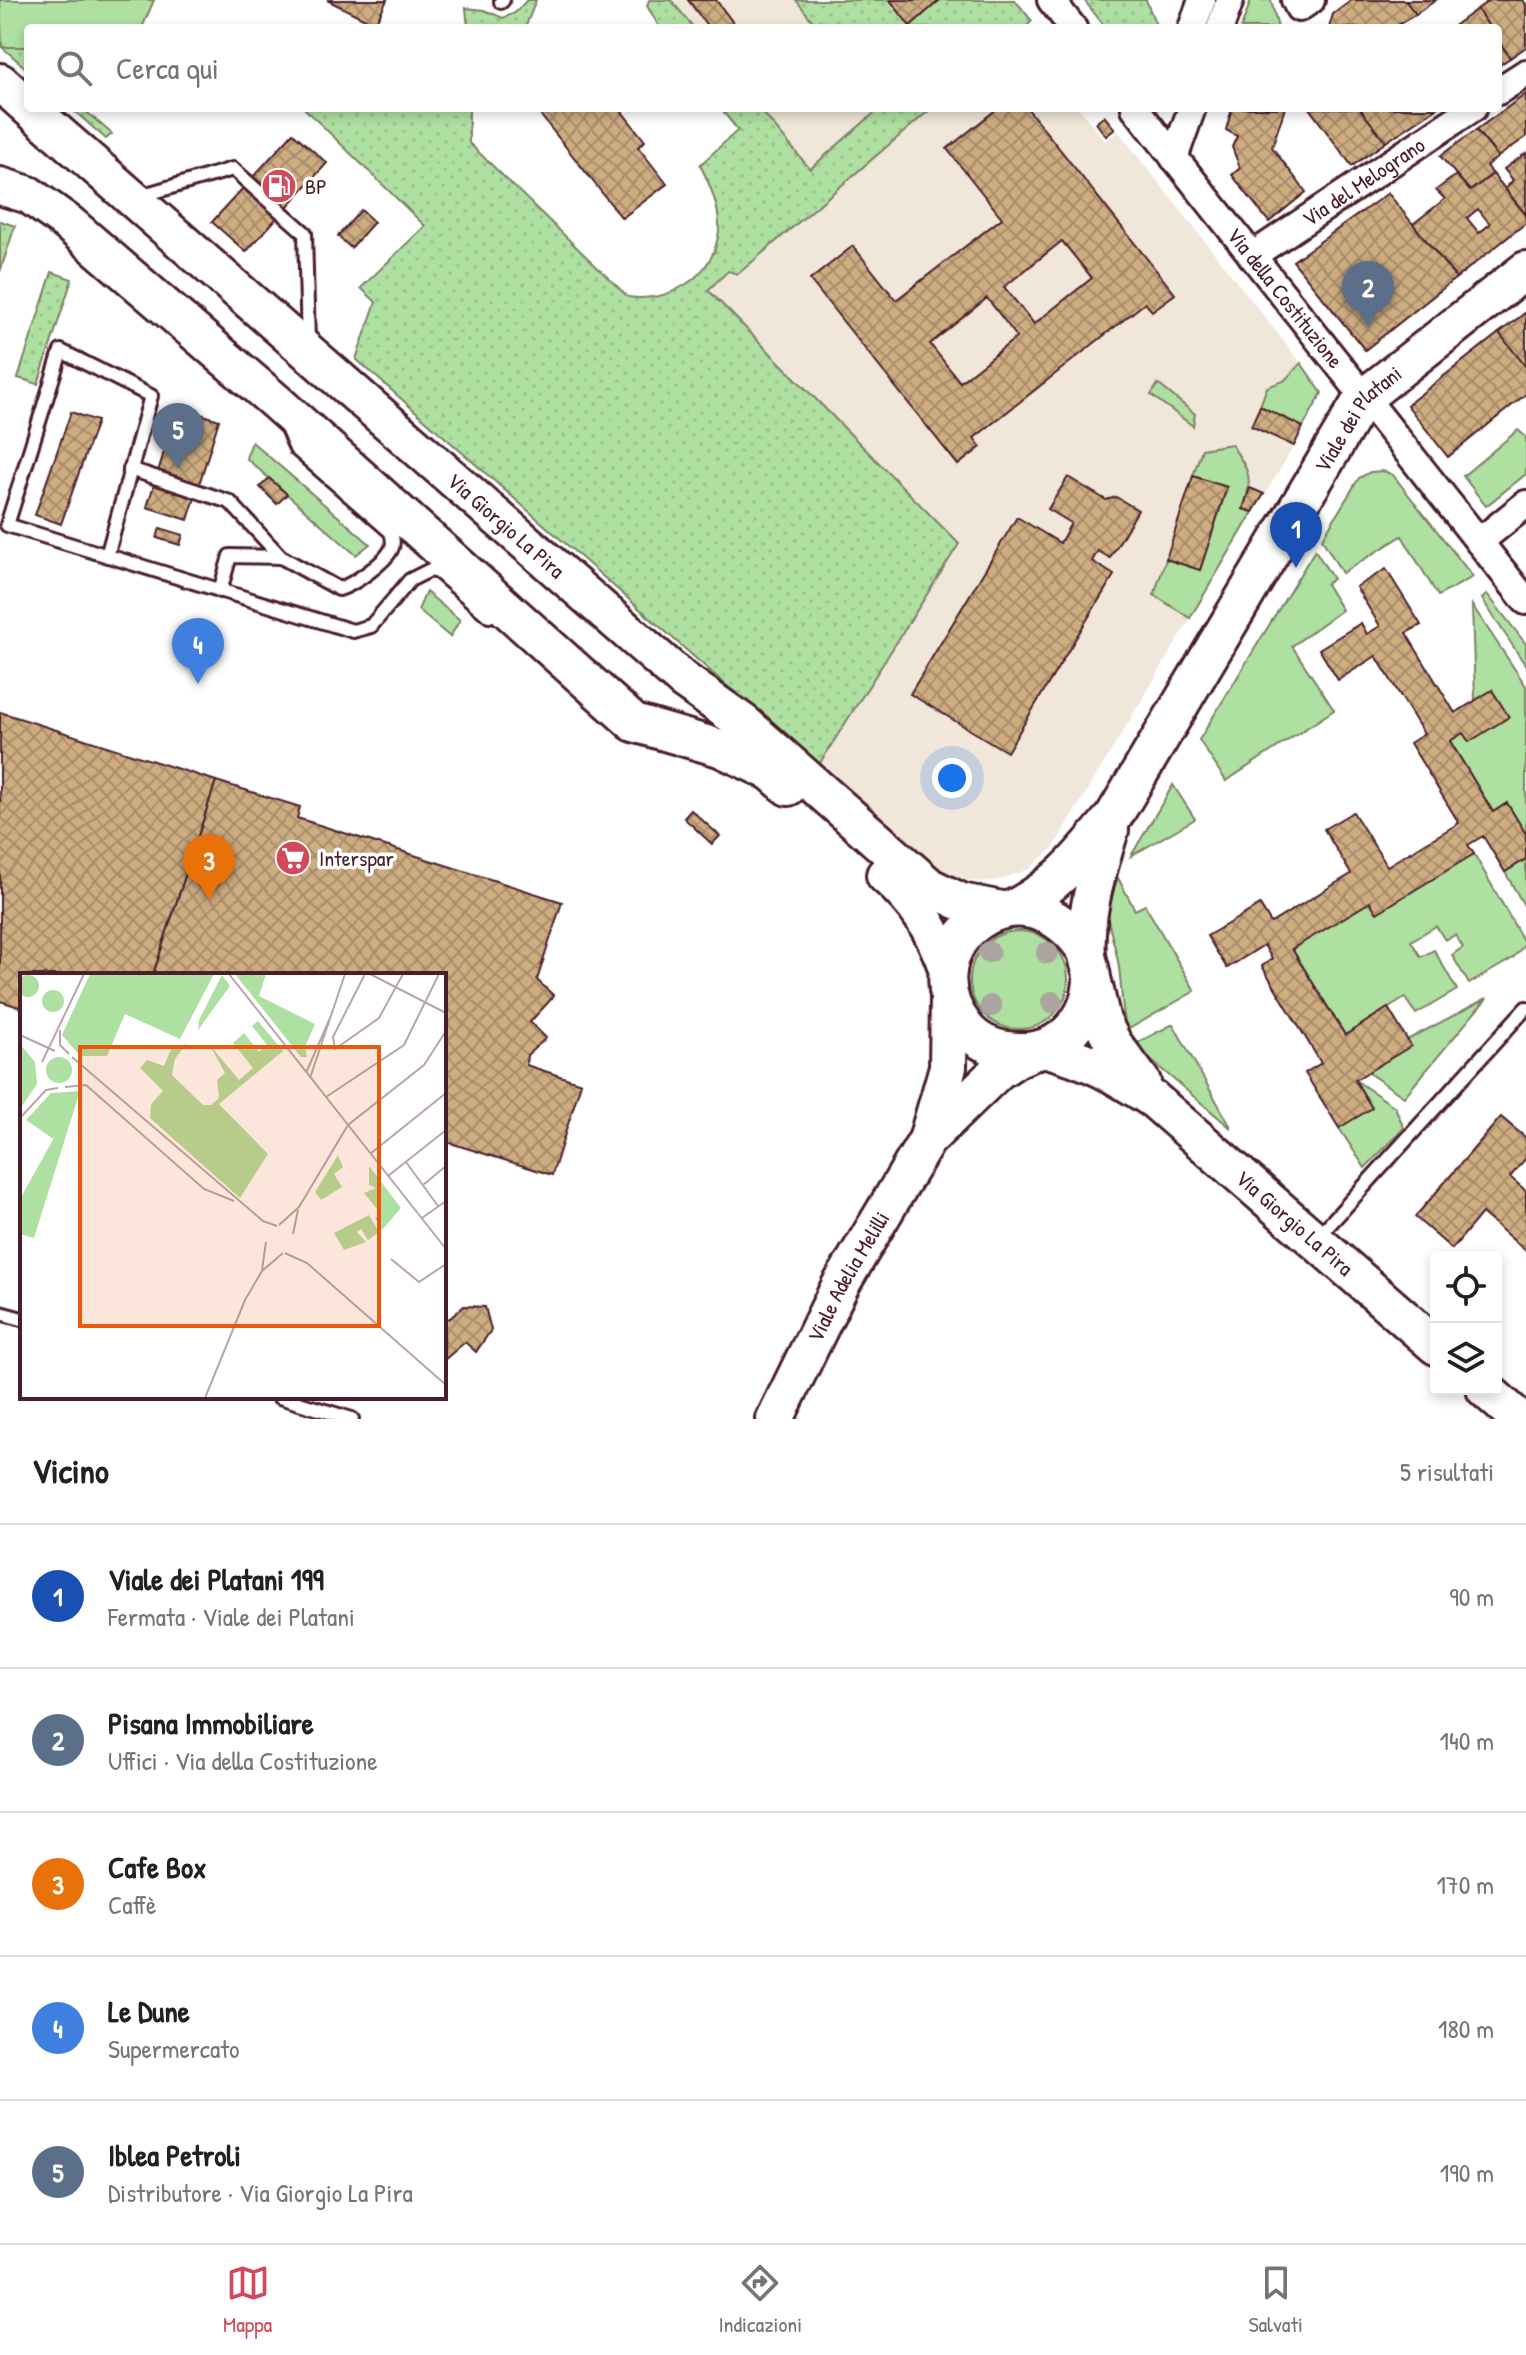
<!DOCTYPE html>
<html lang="it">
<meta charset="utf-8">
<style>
:root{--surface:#fff;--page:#f2f2f2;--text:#202124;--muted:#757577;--line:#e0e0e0;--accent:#d1495b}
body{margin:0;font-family:"Patrick Hand",sans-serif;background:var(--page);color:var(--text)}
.controls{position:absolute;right:24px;bottom:24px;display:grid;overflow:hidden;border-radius:8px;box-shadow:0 4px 12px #0003}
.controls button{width:72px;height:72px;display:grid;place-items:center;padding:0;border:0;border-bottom:2px solid var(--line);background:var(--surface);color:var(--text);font:40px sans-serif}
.you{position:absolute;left:952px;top:778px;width:28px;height:28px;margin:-20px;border:6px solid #fff;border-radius:50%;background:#1a73e8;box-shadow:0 0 0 12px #1a73e833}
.badge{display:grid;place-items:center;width:52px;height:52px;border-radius:50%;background:var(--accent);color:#fff;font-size:26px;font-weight:700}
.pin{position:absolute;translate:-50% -66px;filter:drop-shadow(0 2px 4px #0008)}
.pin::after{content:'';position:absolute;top:42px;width:28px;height:24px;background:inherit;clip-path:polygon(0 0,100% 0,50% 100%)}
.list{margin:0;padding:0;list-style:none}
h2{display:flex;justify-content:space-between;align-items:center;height:104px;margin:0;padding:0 32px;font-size:34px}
h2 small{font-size:26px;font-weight:400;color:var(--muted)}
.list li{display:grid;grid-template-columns:52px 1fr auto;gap:24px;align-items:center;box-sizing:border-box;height:144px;padding:0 32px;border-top:2px solid var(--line)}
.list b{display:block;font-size:30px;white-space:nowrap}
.list p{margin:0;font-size:26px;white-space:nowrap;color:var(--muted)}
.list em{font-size:26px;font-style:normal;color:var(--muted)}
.icon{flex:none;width:44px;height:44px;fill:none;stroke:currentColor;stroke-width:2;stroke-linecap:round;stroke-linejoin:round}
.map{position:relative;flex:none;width:1526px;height:1419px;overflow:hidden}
.search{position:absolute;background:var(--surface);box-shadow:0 4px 12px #0003;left:24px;right:24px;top:24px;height:88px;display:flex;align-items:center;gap:20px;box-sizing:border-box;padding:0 28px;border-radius:8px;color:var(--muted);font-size:30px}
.sheet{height:824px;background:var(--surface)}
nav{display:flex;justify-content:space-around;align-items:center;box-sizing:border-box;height:112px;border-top:2px solid var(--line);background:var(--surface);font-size:22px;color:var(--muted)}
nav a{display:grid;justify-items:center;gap:4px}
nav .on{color:var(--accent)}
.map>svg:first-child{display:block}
</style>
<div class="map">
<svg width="1526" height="1419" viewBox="0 0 1526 1419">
<defs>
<pattern id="grass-dots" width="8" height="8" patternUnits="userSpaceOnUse" patternTransform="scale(2)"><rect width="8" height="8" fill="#aee0a1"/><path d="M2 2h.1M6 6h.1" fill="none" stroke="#97c08b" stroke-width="1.8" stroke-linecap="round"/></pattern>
<pattern id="building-cross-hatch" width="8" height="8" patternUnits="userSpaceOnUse" patternTransform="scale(2)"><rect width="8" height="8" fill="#cead81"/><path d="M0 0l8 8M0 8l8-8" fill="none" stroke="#a98c6a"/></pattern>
</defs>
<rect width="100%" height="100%" fill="#fff"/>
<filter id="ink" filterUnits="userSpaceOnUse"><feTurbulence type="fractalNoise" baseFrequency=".0125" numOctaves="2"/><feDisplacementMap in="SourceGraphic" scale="16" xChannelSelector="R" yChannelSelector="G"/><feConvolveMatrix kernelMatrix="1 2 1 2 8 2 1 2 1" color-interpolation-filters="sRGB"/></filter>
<g filter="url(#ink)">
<g fill="#f0e6d9">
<polygon points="671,0 796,0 818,28 694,28"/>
<polygon points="759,108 881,108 810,169"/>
<polygon points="932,108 1079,108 1105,141 1118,131 1315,381 1322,393 1294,446 1053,848 1029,869 1000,880 983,882 945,878 818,766 958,544 707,290 729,271 738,274"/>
</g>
<g fill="url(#grass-dots)" stroke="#7c8066" stroke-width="2">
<polygon points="527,0 536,0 525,28 468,28 466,8 484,10 503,18 515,13"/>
<polygon points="649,0 671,0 694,28 660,28 647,6"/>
<polygon points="796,0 890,0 910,26 940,0 1015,0 1032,21 1025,28 818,28"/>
<polygon points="1084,0 1146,0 1157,28 1106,28"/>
<polygon points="2,47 28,47 28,70"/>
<polygon points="71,108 82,108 112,134 106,139"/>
<path d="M304 108H469V143L628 297C668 303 710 279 718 237 723 215 710 184 700 165L738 130 720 108H759L810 169 880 108H932L738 274 728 271 708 290 959 544 818 766 356 359 376 302 361 288 425 226Z"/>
<polygon points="0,221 15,226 0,272"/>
<polygon points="52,272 72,279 38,384 18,378"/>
</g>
<g fill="#aee0a1" stroke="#7c8066" stroke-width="2">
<polygon points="0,0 154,0 142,28 28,28 28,47 2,47"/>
<polygon points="1251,0 1271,0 1278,28 1241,28"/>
<polygon points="1301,363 1322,393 1303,427 1260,406 1267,387 1284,381"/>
<polygon points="1158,384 1195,414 1193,426 1151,395"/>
<polygon points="1518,430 1526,437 1526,474 1486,506 1463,476"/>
<polygon points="252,442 370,544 356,555 246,458"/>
<path d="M1231 444C1249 471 1254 477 1243 509L1253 512 1190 618 1154 595 1166 559 1200 570 1227 488 1193 476 1202 449Z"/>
<polygon points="1384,471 1393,475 1473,577 1438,596 1402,536 1342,573 1322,539 1359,478 1370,472"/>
<polygon points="1315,550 1333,579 1326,584 1342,610 1292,646 1334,710 1226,781 1199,740"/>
<polygon points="426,592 460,620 450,637 418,610"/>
<polygon points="1487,594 1526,644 1526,666 1482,599"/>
<polygon points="1472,605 1526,686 1526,834 1507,804 1493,812 1450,741 1463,733 1469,741 1492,690 1475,700"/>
<polygon points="1173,785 1195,819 1131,856"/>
<polygon points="1474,854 1525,944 1513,958 1469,984 1452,955 1463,947 1455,935 1445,940 1436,926 1411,941 1421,957 1434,950 1457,990 1416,1014 1405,998 1345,1035 1292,949 1370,902"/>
<polygon points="1526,859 1526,909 1505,872"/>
<path d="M1118 878 1135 910 1145 905 1195 991 1127 1030C1121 1009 1122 990 1119 968 1114 930 1097 917 1118 878Z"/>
<circle cx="1019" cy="980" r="49"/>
<polygon points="1487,998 1404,1097 1367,1072 1410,1046 1407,1040"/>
<polygon points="1173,1024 1232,1129 1133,1045"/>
<polygon points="1355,1080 1395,1107 1404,1128 1365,1168 1339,1128"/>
</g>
<g fill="url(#building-cross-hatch)" stroke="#4a1f2b" stroke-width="2" fill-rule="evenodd">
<polygon points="327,0 387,0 375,24"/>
<polygon points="688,0 716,0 737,28 709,28"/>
<polygon points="890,0 940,0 910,26"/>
<polygon points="1352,0 1405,0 1416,14 1393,28 1329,28 1333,14"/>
<polygon points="1405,0 1436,0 1416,14"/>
<polygon points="1490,0 1523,0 1526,4 1526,47 1510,58 1498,40 1498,28 1490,28 1477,9"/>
<polygon points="1477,9 1490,28 1451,28"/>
<polygon points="1498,40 1510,58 1498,66"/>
<polygon points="1526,94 1526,137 1498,157 1476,130"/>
<polygon points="535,108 619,108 645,141 638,147 667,184 622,218"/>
<path d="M998 108H1027L1175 294 1152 311 1145 303 974 438 981 447 958 465 810 280 853 246 896 300 1002 218 947 149ZM1062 241 1092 278 1034 324 1004 287ZM987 298 1017 337 960 382 930 344Z"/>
<polygon points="1232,108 1285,108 1272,147 1306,192 1269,222 1232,175 1240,168 1232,147 1237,136 1226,130"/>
<polygon points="1309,108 1360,108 1386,142 1352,166"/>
<polygon points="1364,108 1437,108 1386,142 1361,110"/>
<polygon points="1104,116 1115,129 1106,136 1096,123"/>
<polygon points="1476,130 1498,157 1486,166 1493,174 1470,191 1440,156"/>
<polygon points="293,133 327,163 246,252 212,222"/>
<polygon points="1526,153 1526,215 1505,189 1513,180 1504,169"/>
<path d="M1493 174 1526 215V223L1456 278 1413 224 1445 199 1436 190 1456 175 1470 191ZM1478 209 1490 224 1479 233 1467 218Z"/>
<polygon points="1388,193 1456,278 1365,350 1293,261"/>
<polygon points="361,210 374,222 351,248 338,236"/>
<polygon points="1526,312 1526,367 1499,333"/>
<polygon points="1499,333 1526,367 1526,394 1448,457 1407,405"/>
<polygon points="1260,406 1303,427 1294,446 1251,426"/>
<polygon points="178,407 219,420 188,520 147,507"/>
<polygon points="71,412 97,421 61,524 35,515"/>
<polygon points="1193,476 1227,487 1200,570 1166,559"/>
<polygon points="1068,477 1106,500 1116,497 1138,510 1110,558 1098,551 1092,561 1114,575 1007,752 910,694 1017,517 1060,543 1071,523 1048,509"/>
<polygon points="269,478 287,494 277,504 260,487"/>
<polygon points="1250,488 1264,494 1253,512 1243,509"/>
<polygon points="160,528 183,535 180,545 157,538"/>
<polygon points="1386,569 1421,625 1406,633 1455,713 1492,690 1509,717 1469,742 1463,733 1450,741 1493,812 1507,803 1526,834 1526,859 1505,872 1483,836 1468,845 1474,854 1377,913 1370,902 1292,949 1345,1035 1388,1008 1411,1046 1355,1080 1372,1108 1339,1128 1305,1073 1321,1063 1262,966 1272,959 1264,945 1227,968 1207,936 1260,905 1271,923 1351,874 1324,829 1353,812 1387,866 1459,823 1410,743 1424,734 1376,656 1338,680 1319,649 1361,623 1367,634 1380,626 1356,587"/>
<polygon points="0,712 216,781 153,975 22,975 22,1008 0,1001"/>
<polygon points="216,781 300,807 297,818 562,902 537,980 554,996 530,1022 546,1038 527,1055 526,1065 581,1083 552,1175 444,1141 444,975 153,975"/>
<polygon points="691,810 720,836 712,844 684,818"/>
<polygon points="1501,1117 1526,1138 1526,1158 1510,1177 1526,1191 1526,1251 1482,1213 1452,1249 1415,1217"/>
<polygon points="464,1306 485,1307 491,1330 476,1352 465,1342 444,1360 444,1316 449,1319"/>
</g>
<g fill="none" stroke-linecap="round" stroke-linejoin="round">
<defs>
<g id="lane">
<polyline points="501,2 503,0"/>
<polyline points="140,196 233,169 305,233 308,342"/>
<path d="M130 469 230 502 281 557 339 589C353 585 384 563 391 550 394 544 393 538 391 532L296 449 286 426"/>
<polyline points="107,556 151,396 61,351 7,525 353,631 371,626 410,580 430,570 438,572 489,616"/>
<polyline points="220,591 230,556 281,557"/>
<polyline points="1317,1238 1526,1008"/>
<polyline points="0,1313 22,1319"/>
<polyline points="279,1397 352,1419"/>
</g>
<g id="street">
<polyline points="1051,0 1073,28"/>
<polyline points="1295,0 1299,8 1311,0"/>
<polyline points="1192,28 1202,0"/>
<polyline points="1220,28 1230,0"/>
<polyline points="1498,91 1526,73"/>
<path id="s1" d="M1135 108 1526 601"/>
<polyline points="1174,158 1192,108"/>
<path id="s2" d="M1252 256 1473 108"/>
<polyline points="1479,542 1526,504"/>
</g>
<g id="secondary">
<polyline points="0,82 28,107"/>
<path id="s3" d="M29 108 683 680 745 724 930 887 961 902 1002 910"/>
<polyline points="0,186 29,195 68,223 276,402 634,723 720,748 771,772 788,787"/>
<path d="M885 875C918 904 933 929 948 970"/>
<path id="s4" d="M1014 908C1060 884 1081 855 1114 816L1363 398 1526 270"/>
<path d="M1087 953C1023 851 902 946 965 1027 979 1045 1002 1052 1025 1051 1063 1050 1091 1016 1092 979 1092 971 1088 963 1087 955 1086 944 1087 930 1088 919 1092 888 1101 860 1110 830"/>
<polyline points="1093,982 1102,1021 1113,1043 1142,1082"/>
<path id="s5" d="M1043 1048C1089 1059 1115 1075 1154 1100L1436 1346"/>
<polyline points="929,1133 948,1067 949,999"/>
<polyline points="1485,1389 1519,1419"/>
<path id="s6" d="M775 1419 840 1286 927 1140 998 1071 1016 1059 1035 1051"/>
</g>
</defs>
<use href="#lane" stroke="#4a1f2b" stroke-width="18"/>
<use href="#street" stroke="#4a1f2b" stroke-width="32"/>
<use href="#secondary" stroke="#4a1f2b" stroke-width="42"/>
<use href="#lane" stroke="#fff" stroke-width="12"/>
<use href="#street" stroke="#fff" stroke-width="26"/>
<use href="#secondary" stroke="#fff" stroke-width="36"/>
</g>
<g fill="#aca49e">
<circle cx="989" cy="952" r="11"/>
<circle cx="1047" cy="953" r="11"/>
<circle cx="1052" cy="1002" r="11"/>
<circle cx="991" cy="1006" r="11"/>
</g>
</g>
<defs>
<symbol id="fuel-disc" viewBox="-11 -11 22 22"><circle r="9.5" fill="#d1495b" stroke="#fff"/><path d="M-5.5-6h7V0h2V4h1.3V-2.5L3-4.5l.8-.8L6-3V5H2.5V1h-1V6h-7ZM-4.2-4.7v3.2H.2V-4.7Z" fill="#fff"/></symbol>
<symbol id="supermarket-disc" viewBox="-11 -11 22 22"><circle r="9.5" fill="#d1495b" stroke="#fff"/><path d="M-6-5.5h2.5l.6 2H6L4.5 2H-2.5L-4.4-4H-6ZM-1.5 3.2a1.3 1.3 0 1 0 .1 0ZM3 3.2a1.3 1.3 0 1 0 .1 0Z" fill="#fff"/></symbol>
</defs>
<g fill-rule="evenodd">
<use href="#fuel-disc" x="259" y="166" width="40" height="40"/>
<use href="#supermarket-disc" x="273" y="838" width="40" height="40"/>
</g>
<g text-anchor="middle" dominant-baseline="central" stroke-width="7" stroke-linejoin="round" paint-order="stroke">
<g font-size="22" fill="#4a1f2b" stroke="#fff">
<text stroke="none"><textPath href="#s2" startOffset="134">Via del Melograno</textPath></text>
<text stroke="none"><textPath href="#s1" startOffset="242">Via della Costituzione</textPath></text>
<text stroke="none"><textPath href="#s4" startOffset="604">Viale dei Platani</textPath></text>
<text stroke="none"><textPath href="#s3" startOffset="634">Via Giorgio La Pira</textPath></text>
<text stroke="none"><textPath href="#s5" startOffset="310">Via Giorgio La Pira</textPath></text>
<text stroke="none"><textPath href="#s6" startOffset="160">Viale Adelia Melilli</textPath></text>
</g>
<g font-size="22" fill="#4a1f2b" stroke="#fff" text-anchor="start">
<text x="305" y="186">BP</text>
<text x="319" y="858">Interspar</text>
</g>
</g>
<g transform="translate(20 973)">
<rect width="426" height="426" fill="#fff"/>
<path d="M215 1H246L239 23 295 51 285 74 287 84H281ZM202 2 210 13 178 57 179 47ZM238 48 263 78 199 131 248 181 220 225 130 145 131 131 143 118 120 95 127 87 144 93 151 76 166 71 155 86 152 102 183 132H191L199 125 197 107 205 100 189 71 219 107 233 95 213 70 224 60 239 79 247 72 232 53ZM60 118 14 265 0 261V226Z" fill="#aee0a1"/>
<path d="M70 1H194L160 66 105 41 87 83H60L42 62ZM-3 13a11 11 0 1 1 22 0a11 11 0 1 1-22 0ZM22 28a11 11 0 1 1 22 0a11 11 0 1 1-22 0ZM0 71 15 89 17 111 0 136ZM26 97a13 13 0 1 1 26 0a13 13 0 1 1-26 0ZM60 118 35 167 6 147 31 120ZM318 182 323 194 314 201 322 214 301 227 295 219ZM349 193 381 235 362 257 355 245 361 241 344 220 356 215 349 212ZM349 242 359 259 348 267 341 256 337 259 346 269 324 277 314 260Z" fill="#aee0a1"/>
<path fill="none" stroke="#b7a5aa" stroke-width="2" d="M209 1 426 276M345 1 313 64 315 76 359 45 383 1M350 1 426 40M40 57V72L49 81M0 62 35 78M52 84 243 248 257 253M22 89 64 1M286 100 310 45M290 105 325 1M45 114 66 112 184 216 214 228M306 124 384 72 419 1M0 145 26 117 38 115M350 181 426 120M386 189 418 233M368 203 426 157M403 212 426 193M402 245 426 228M259 252 279 234 328 152 404 92 426 58M273 261 278 237M265 280 287 290 426 412M371 286 399 309 426 291M242 297 246 269M185 425 225 327 242 298 263 280"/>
<path fill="#e8590c" fill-opacity="0.15" stroke="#e8590c" stroke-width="4" d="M60 74H359V353H60Z"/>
<rect width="426" height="426" fill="none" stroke="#4a1f2b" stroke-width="4"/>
</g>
</svg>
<div class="controls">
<button><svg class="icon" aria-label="locate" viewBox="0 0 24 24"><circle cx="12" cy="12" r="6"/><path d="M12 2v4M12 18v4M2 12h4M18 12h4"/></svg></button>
<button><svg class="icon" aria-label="layers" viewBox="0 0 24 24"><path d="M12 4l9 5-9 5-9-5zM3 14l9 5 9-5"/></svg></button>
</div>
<div class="you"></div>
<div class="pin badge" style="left:1296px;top:568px;background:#1a4fb4">1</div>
<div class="pin badge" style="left:1368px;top:327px;background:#5c6f8a">2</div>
<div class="pin badge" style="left:209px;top:900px;background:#e8710a">3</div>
<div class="pin badge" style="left:198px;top:684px;background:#3f7fe0">4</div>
<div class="pin badge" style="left:178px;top:469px;background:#5c6f8a">5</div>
<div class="search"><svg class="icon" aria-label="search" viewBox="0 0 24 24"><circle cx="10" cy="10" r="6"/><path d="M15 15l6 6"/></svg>Cerca qui</div>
</div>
<section class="sheet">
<h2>Vicino<small>5 risultati</small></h2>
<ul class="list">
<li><span class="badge" style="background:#1a4fb4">1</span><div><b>Viale dei Platani 199</b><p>Fermata · Viale dei Platani</p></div><em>90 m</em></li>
<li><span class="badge" style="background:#5c6f8a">2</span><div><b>Pisana Immobiliare</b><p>Uffici · Via della Costituzione</p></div><em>140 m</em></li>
<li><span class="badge" style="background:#e8710a">3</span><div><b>Cafe Box</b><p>Caffè</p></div><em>170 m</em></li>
<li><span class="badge" style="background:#3f7fe0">4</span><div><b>Le Dune</b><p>Supermercato</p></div><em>180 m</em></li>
<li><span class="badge" style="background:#5c6f8a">5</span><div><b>Iblea Petroli</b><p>Distributore · Via Giorgio La Pira</p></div><em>190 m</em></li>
</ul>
</section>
<nav>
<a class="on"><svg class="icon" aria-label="map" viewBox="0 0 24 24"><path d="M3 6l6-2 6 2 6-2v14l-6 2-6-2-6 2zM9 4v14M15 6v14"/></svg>Mappa</a>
<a><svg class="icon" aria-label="directions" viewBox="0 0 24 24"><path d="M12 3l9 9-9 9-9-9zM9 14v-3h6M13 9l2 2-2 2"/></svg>Indicazioni</a>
<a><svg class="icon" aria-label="saved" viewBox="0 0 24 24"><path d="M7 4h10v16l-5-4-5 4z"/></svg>Salvati</a>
</nav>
